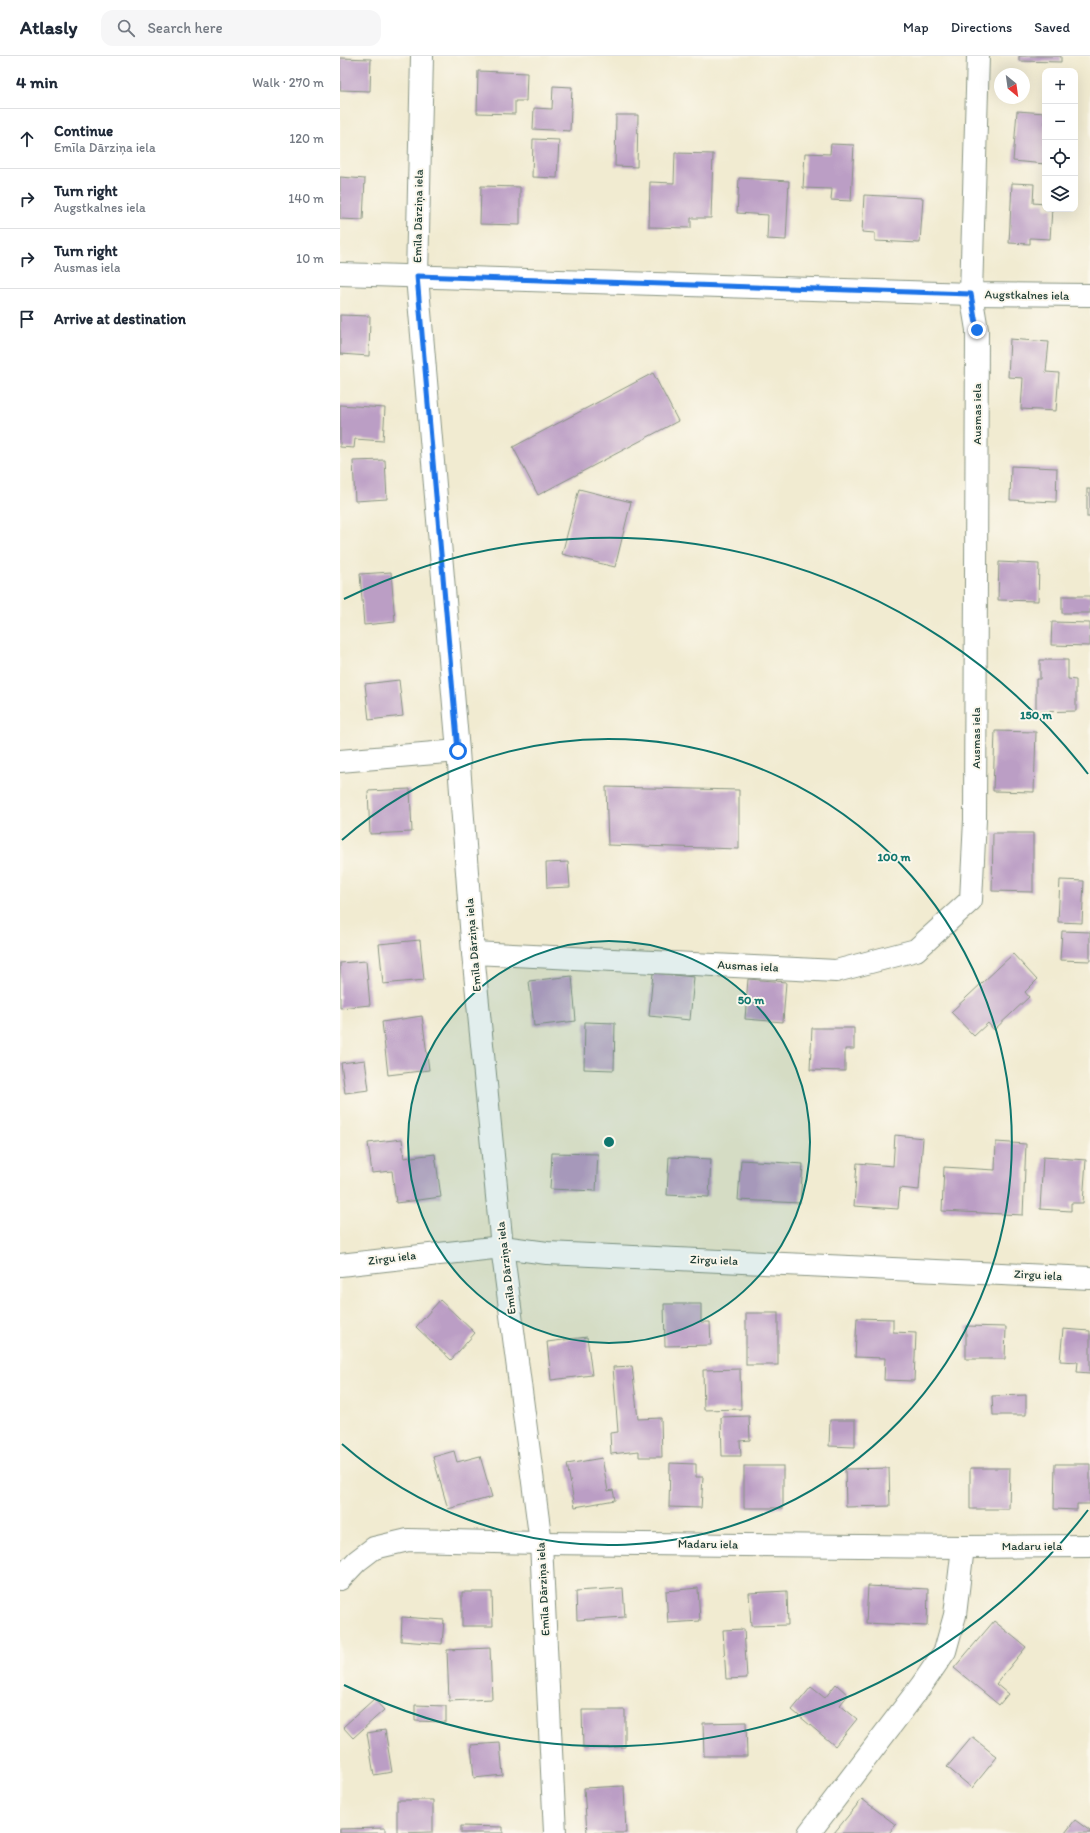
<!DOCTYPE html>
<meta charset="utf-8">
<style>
:root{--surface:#fff;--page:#f6f6f7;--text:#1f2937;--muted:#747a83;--line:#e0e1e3}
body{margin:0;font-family:Itim,sans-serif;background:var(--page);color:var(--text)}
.controls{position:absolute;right:12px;top:12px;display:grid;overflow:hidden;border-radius:8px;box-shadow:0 4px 16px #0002}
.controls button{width:36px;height:36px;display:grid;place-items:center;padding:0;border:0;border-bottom:1px solid var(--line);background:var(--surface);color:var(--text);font:20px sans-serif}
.compass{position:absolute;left:654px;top:12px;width:36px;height:36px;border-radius:50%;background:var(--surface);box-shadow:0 4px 16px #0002;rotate:151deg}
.stop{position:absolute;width:12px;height:12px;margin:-9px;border:3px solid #1a73e8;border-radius:50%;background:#fff}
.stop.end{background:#1a73e8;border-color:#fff;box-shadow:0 1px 4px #0008}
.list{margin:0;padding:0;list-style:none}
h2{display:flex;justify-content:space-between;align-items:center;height:52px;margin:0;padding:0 16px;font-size:17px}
h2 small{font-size:13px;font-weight:400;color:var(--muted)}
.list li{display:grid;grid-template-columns:26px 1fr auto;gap:12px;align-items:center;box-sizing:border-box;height:60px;padding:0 16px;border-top:1px solid var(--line)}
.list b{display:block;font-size:15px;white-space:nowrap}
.list p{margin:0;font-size:13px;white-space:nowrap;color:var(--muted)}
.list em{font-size:13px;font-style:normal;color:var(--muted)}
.icon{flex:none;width:22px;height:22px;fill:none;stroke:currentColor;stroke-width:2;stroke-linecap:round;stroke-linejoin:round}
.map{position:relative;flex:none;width:750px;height:1777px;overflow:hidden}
header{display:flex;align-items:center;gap:24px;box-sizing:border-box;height:56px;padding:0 20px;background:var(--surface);border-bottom:1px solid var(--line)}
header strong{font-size:19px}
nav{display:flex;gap:22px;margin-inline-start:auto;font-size:14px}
.search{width:280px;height:36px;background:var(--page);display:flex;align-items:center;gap:10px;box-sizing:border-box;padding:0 14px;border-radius:12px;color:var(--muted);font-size:15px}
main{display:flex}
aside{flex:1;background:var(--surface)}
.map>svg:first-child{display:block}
</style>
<header>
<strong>Atlasly</strong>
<div class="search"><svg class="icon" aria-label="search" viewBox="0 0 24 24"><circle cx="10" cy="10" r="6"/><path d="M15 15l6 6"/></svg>Search here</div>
<nav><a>Map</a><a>Directions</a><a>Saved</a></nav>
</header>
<main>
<aside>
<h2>4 min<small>Walk · 270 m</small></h2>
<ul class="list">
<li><svg class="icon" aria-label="ahead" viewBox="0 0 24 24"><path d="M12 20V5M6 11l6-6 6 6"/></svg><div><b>Continue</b><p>Emīla Dārziņa iela</p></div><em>120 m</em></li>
<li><svg class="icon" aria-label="right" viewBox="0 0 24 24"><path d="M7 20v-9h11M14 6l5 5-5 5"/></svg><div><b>Turn right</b><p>Augstkalnes iela</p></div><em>140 m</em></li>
<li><svg class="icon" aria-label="right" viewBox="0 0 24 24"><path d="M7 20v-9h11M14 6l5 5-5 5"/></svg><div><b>Turn right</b><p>Ausmas iela</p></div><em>10 m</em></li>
<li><svg class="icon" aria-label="arrive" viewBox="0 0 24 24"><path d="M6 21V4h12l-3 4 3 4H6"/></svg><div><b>Arrive at destination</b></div></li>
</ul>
</aside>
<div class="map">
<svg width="750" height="1777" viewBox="0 0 750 1777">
<rect width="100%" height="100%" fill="#fbf7ec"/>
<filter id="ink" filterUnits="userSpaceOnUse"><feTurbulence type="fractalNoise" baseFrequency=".025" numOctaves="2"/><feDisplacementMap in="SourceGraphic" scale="8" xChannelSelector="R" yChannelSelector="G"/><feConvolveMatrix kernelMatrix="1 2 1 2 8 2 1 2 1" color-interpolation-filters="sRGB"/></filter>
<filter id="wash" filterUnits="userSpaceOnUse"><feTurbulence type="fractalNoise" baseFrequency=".012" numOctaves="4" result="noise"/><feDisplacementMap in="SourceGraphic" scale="16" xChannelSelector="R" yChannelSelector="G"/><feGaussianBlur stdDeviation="0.9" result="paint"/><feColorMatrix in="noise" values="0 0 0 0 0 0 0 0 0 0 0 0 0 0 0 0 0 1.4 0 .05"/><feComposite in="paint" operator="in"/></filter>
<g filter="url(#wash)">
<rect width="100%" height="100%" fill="#f1ebd1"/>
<g id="blocks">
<g fill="#bb9ec5">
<polygon points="679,0 721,0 721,6 679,5"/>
<polygon points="0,2 31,3 30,35 0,34"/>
<polygon points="138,15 187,17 186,45 175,45 175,58 137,57"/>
<polygon points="213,30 232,31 230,75 193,73 194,52 212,53"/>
<polygon points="677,55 705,57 705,108 673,105"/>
<polygon points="276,59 298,59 297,111 275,110"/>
<polygon points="193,83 219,84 217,122 192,121"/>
<polygon points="491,88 514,89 511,145 491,144 492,133 463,132 465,97 490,98"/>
<polygon points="335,97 373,98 371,162 351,162 351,172 309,171 310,126 334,127"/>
<polygon points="0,121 25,123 23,164 0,163"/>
<polygon points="399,122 449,125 446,184 427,183 428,159 397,157"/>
<polygon points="672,127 694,128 693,147 705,148 705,153 712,153 710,183 690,182 690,188 669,187"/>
<polygon points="141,130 180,131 180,169 140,168"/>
<polygon points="524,139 583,142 580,187 535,185 535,177 522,176"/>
<polygon points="0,259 30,260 29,300 0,298"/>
<polygon points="670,283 709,286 706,316 719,317 716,355 681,353 683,322 668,321"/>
<polygon points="313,317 338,365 198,439 173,391"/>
<polygon points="0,349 45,352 43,385 15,383 14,392 0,391"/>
<polygon points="45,404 47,443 15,445 13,405"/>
<polygon points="671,410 717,412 716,446 670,444"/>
<polygon points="239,433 291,446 275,511 222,498"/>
<rect x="747" y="433" width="3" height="28"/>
<polygon points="659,506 699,508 698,545 658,544"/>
<polygon points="51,516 55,566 24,569 20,518"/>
<rect x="722" y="540" width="28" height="17"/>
<polygon points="712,566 750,567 750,590 711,589"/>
<polygon points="700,604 728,604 728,623 736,624 736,655 696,656 696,623 700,623"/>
<polygon points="59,624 63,660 29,664 25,628"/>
<polygon points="655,675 696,676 694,736 653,735"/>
<polygon points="266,731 399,734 399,793 268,789"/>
<polygon points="70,733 72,776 30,778 28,735"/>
<polygon points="653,777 693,777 693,836 652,835"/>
<polygon points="228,806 230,831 207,832 206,807"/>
<polygon points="720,824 744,825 742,867 718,866"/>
<polygon points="722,875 750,876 750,905 720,904"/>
<polygon points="80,884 84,924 43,928 39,888"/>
<polygon points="673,898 697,924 685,936 689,941 654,974 648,967 634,980 611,956"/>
<polygon points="26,905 30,949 0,952 0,907"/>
<polygon points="313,917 354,921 350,964 309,960"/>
<polygon points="232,920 236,965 194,970 189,925"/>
<polygon points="408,923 446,926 443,966 405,963"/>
<polygon points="82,960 89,1014 48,1019 42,966"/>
<polygon points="245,966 275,967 274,1014 244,1013"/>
<polygon points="472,972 514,972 514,993 505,993 505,1015 470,1014"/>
<polygon points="25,1004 29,1034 5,1037 1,1007"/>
<polygon points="555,1079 583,1082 579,1134 560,1132 558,1153 514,1150 517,1107 553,1110"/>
<polygon points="62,1083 64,1102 95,1098 101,1141 56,1147 52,1115 32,1117 28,1087"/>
<polygon points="656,1086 686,1088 683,1159 602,1155 604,1111 655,1114"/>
<polygon points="212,1097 258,1098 256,1135 210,1133"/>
<polygon points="329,1101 371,1103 369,1141 327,1139"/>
<polygon points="703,1101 746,1104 743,1147 731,1147 731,1155 700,1153"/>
<polygon points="401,1104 463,1108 460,1147 398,1144"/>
<polygon points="100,1244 135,1277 111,1304 76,1271"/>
<polygon points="324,1248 361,1248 361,1266 370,1266 371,1289 325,1290"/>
<rect x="406" y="1257" width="32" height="52"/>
<polygon points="517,1262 553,1263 553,1276 576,1277 574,1325 544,1324 545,1302 515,1301"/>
<polygon points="626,1270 666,1271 665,1303 626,1303"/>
<polygon points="723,1273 750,1275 750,1317 737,1316 738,1306 720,1305"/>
<polygon points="247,1281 252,1319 211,1324 207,1286"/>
<polygon points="292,1310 298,1363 321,1362 322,1401 299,1401 299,1395 271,1398 270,1377 278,1376 273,1311"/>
<polygon points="400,1313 401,1353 364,1354 363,1314"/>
<polygon points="686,1339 686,1359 653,1359 652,1340"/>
<polygon points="409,1360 410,1384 400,1385 401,1400 382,1400 381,1361"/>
<polygon points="490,1364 515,1364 515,1391 489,1390"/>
<polygon points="114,1395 117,1406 140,1400 152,1441 108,1453 93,1401"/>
<polygon points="262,1402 268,1435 273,1434 275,1444 235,1451 227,1408"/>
<polygon points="330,1407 356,1408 356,1421 363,1421 361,1452 329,1451"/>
<polygon points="715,1408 750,1408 750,1448 737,1448 737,1454 714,1453"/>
<rect x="404" y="1410" width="39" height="42"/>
<polygon points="549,1412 550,1450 506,1451 505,1413"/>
<polygon points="630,1412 670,1412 669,1453 630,1453"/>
<polygon points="528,1530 588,1533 587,1570 526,1567"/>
<polygon points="283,1532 285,1561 237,1564 236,1535"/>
<polygon points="358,1532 360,1565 328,1567 326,1535"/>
<polygon points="447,1535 448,1569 411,1570 409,1537"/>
<polygon points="122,1536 152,1536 153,1570 122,1570"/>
<polygon points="62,1561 104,1564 102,1588 61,1585"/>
<polygon points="654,1565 686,1591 656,1628 668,1638 659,1649 614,1612"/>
<polygon points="404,1573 407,1622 386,1623 383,1574"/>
<polygon points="150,1592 152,1643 109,1645 107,1594"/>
<polygon points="496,1628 508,1639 500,1649 517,1663 495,1690 452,1654 471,1631 485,1642"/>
<polygon points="34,1643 44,1654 13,1682 3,1671"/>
<polygon points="75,1649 106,1650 106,1666 75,1665"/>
<polygon points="242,1654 285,1654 285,1691 243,1692"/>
<polygon points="406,1666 407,1700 364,1700 363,1667"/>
<polygon points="45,1674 52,1716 34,1719 27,1677"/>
<polygon points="632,1681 657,1701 632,1732 607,1711"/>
<polygon points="160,1687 163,1719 134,1722 131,1689"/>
<polygon points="284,1730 286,1777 247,1777 244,1732"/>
<polygon points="522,1743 556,1769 549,1777 494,1777"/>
<polygon points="57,1744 93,1744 93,1776 57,1777"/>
<polygon points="735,1764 750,1775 750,1777 725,1777"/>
<polygon points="121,1770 163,1771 163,1777 121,1777"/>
<polygon points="45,1772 45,1777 0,1777 0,1773"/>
</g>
</g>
</g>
<g filter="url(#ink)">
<use href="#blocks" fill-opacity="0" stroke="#889482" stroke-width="1"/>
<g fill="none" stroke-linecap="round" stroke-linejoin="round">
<defs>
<g id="minor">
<polyline points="82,0 77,221 118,695 133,897 162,1191 201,1487 215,1777"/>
<polyline points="0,218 631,238 750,239"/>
<polyline points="0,705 118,695"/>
<polyline points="133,897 496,915 576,894 631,844 635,764 637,274 631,238 638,0"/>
<polyline points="0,1209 162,1191 207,1197 750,1222"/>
<polyline points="0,1523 17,1505 34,1492 68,1484 201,1487 623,1491 750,1490"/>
<polyline points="469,1777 581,1630 605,1595 615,1559 623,1491"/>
</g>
</defs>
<use href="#minor" stroke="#889482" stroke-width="24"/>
<use href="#minor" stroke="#fff" stroke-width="22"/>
</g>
</g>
<g fill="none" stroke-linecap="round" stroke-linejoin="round" filter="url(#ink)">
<polyline stroke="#1a73e8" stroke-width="5" points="118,695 77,220 631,238 637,274"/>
</g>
<circle cx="269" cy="1086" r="201" fill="#0f766e" fill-opacity=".12"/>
<g fill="none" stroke="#0f766e" stroke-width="2">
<circle cx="269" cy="1086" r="201"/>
<path d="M2 784A403 403 0 1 1 2 1388"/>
<path d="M748 1454A604 604 0 0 1 4 1629M4 543A604 604 0 0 1 748 718"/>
</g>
<g text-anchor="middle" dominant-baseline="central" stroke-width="4" stroke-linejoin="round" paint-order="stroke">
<g font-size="12" fill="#1f3d34" stroke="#fbf7ec">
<text transform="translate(78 160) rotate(-89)">Emīla Dārziņa iela</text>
<text transform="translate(687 239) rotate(1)">Augstkalnes iela</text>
<text transform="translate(637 358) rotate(-90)">Ausmas iela</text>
<text transform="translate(636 682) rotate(-90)">Ausmas iela</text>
<text transform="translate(133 889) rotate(-95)">Emīla Dārziņa iela</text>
<text transform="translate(408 910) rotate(3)">Ausmas iela</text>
<text transform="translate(52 1202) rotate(-7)">Zirgu iela</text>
<text transform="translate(374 1204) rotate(2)">Zirgu iela</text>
<text transform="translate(166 1212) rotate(-97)">Emīla Dārziņa iela</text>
<text transform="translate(698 1219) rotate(3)">Zirgu iela</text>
<text transform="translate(368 1488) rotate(1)">Madaru iela</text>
<text x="692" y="1490">Madaru iela</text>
<text transform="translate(203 1533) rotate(-93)">Emīla Dārziņa iela</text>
</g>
</g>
<circle cx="269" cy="1086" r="6" fill="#0f766e" stroke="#fbf7ec" stroke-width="2"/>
<g font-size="12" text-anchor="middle" font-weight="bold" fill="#0f766e" stroke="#fbf7ec" stroke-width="4" stroke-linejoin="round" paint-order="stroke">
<text x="696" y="663">150 m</text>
<text x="554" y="805">100 m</text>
<text x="411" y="948">50 m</text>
</g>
</svg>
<div class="controls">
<button>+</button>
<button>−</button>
<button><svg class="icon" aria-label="locate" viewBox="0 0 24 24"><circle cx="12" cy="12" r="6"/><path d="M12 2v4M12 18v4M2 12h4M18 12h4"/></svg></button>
<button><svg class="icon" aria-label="layers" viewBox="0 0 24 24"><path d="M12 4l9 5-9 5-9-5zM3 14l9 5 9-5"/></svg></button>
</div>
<svg class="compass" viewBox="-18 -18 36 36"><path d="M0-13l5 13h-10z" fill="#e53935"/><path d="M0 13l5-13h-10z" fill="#747a83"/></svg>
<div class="stop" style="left:118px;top:695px"></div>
<div class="stop end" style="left:637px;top:274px"></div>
</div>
</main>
